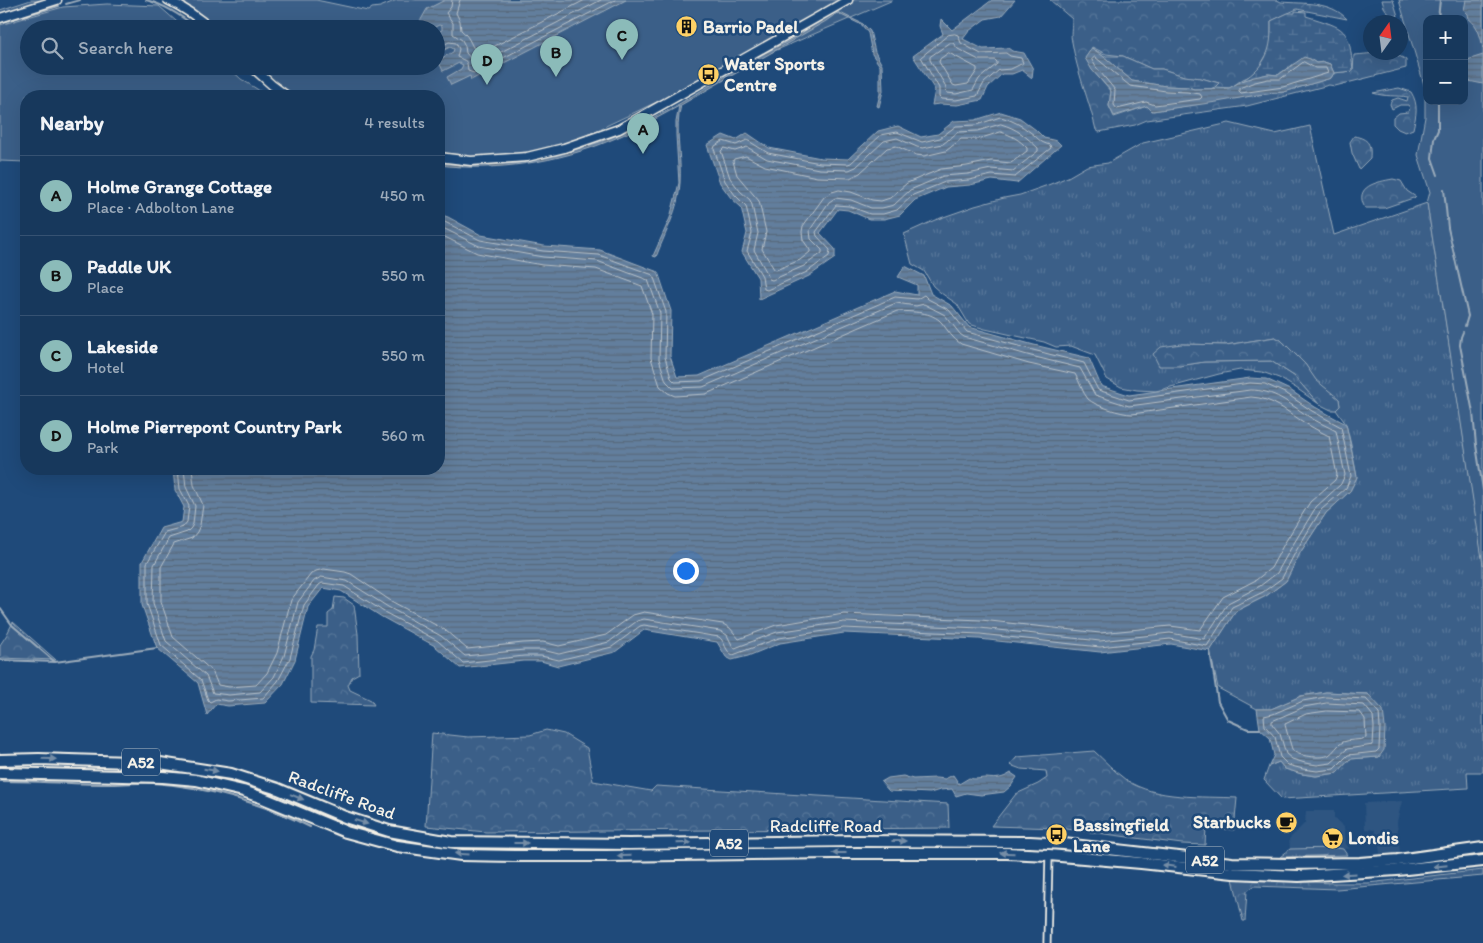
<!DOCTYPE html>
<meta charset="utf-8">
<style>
:root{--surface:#17385c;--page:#244365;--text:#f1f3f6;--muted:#9eacbb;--line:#365272;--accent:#8bbbb9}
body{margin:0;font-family:Itim,sans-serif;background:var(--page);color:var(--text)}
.controls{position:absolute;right:15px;top:15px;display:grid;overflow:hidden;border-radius:10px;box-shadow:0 5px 20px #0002}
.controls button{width:45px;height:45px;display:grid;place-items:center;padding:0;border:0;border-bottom:1px solid var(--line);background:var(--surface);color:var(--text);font:25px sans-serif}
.compass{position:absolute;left:1363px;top:15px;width:45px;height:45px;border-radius:50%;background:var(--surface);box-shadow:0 5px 20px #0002;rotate:14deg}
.you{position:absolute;left:685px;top:570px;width:18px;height:18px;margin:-12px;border:4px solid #fff;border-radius:50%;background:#1a73e8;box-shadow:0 0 0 8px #1a73e833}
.badge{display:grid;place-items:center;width:32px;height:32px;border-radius:50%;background:var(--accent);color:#111;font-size:16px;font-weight:700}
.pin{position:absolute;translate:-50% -41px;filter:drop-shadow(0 1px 2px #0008)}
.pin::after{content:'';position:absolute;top:26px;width:18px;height:15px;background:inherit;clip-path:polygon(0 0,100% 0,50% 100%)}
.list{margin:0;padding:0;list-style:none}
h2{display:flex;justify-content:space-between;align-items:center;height:65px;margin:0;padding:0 20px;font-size:21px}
h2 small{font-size:16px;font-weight:400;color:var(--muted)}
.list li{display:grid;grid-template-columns:32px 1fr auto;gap:15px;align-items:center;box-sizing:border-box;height:80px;padding:0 20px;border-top:1px solid var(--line)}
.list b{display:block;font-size:19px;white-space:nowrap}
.list p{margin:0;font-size:16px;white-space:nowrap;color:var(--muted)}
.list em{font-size:16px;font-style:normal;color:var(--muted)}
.icon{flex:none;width:28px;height:28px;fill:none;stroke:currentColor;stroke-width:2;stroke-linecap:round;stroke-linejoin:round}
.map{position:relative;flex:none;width:1483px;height:943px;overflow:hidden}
.search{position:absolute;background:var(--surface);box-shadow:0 5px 20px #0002;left:20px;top:20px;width:425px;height:55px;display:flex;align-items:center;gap:12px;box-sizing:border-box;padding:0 18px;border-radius:28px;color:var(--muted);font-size:19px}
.panel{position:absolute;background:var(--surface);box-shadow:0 5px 20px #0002;left:20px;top:90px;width:425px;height:385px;border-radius:20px}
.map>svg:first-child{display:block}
</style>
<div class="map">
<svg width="1483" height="943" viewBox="0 0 1483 943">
<defs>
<pattern id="grass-tufts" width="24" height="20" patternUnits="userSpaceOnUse" patternTransform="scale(1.25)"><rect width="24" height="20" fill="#3a5f88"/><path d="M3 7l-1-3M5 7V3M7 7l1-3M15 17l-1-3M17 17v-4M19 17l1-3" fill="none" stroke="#577699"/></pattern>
<pattern id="forest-crowns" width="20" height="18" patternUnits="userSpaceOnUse" patternTransform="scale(1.25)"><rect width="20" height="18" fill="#3a5f88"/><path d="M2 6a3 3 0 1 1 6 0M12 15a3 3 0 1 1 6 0" fill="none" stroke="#577699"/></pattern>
<pattern id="wetland-marsh" width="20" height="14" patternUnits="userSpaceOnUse" patternTransform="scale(1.25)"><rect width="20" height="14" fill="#3a5f88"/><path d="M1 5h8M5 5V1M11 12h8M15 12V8" fill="none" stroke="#577699"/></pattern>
<pattern id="water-rules" width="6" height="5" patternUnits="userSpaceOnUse" patternTransform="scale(1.25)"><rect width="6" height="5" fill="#627e9d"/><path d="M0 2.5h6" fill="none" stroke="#58687a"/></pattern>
</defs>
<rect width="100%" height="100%" fill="#1f4a7a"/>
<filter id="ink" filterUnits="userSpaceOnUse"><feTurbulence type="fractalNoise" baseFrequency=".02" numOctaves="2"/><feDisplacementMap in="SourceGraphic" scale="10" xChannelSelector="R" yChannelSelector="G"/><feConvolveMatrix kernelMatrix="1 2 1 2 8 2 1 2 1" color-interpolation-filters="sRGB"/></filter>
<g filter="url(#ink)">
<g fill="#2d5581">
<polygon points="1402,801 1397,822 1400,853 1380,854 1378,836 1375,835 1375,830 1365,829 1364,803"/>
<polygon points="1306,811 1334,811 1334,818 1344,827 1346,844 1350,849 1337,848 1290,849 1289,839 1305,823"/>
</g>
<g fill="url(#grass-tufts)" stroke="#97a8b8">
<polygon points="31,0 47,0 0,16 0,10"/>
<polygon points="1229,123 1275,134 1310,126 1334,235 1427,203 1483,562 1483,772 1467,772 1468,788 1282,799 1264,780 1269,766 1279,762 1285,769 1302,774 1316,776 1337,773 1350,759 1379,757 1368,694 1326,692 1301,696 1271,709 1257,709 1218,688 1210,651 1236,611 1266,596 1286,581 1300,553 1326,513 1350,491 1357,477 1351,445 1346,424 1336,410 1340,406 1339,399 1315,380 1305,364 1281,340 1275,337 1226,345 1181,344 1179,366 1204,362 1271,361 1294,376 1319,404 1296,388 1279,378 1262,372 1240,370 1219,374 1156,391 1137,390 1121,387 1107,379 1095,355 1071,346 1056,347 1044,342 985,329 969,324 957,304 941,293 933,286 924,271 912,264 904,234 935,220 975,206 1004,198 1020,195 1048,185 1068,177 1087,166 1108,163 1143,143"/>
<polygon points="1337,848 1343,849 1347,855 1280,857 1290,849"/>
</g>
<g fill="url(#forest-crowns)" stroke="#97a8b8">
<path d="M1050 0H1277L1281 2C1305 4 1330 1 1347 19L1297 9 1271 21V44L1267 54 1260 66 1252 75 1243 79 1230 88 1215 87 1219 83 1201 78 1184 76 1162 69H1152L1123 56 1106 54 1092 47 1086 58 1094 72 1111 92 1109 106 1114 117 1147 106 1153 111 1257 95 1284 92 1331 78 1334 73 1353 71 1354 55C1372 54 1391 49 1406 60V68L1335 86 1329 85 1247 106 1147 120 1135 125 1099 132 1096 130C1089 100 1077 72 1072 42 1070 35 1072 26 1072 19Z"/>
<polygon points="1382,0 1393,0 1398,16 1393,20 1384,7"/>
<path d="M1399 88 1411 92C1419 105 1416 115 1413 129L1405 132 1398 129 1393 124V118L1399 113 1408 112 1410 108 1408 105H1400L1392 109 1390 104 1392 100 1398 98 1407 101 1408 97C1396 95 1385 97 1373 93Z"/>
<path d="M1354 136C1369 139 1371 144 1370 158L1359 169 1352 153 1350 142Z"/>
<path d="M1393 179 1401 181 1407 191 1416 197 1384 208H1365C1353 186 1377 182 1393 179Z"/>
<polygon points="1275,337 1281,340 1305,364 1316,380 1339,399 1340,406 1336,410 1331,410 1319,404 1294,376 1271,361 1204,362 1179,366 1159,366 1153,354 1161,347 1181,344 1226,345"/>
<polygon points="335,597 344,598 354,605 358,634 359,673 352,677 348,685 350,690 371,700 374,705 311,703 311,656 314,650 318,627 328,627 328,614 333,610"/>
<polygon points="13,622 56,660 0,658 0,645 6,636"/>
<polygon points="546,730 564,734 587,748 593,781 651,791 656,786 948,804 949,828 486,832 426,826 432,733 468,737 530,735"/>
<path d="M1094 751C1104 760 1115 772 1126 780 1156 800 1201 796 1237 798L1234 830 1206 828 1205 845 1182 844 1059 828 991 826 1016 794 1038 784 1047 778 1046 771 1021 769 1010 765 1017 757Z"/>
<polygon points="1483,870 1483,876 1337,889 1254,886 1247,891 1245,921 1243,921 1233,879 1334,883 1368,883"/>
</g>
<g fill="url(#wetland-marsh)" stroke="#97a8b8">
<path d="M1295 11 1306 12V16C1347 29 1349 27 1353 71L1334 73 1330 64 1324 62 1316 63 1310 59 1290 66 1278 75 1268 74 1242 81C1267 65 1272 49 1271 21L1288 13H1295Z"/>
<polygon points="1092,48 1106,56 1123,56 1152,69 1162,69 1184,76 1201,78 1219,83 1215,87 1210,89 1194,89 1188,87 1166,86 1132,81 1108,60"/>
</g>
<g fill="#3a5f88" stroke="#97a8b8" fill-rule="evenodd">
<polygon points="176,0 316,0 368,11 372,8 380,7 397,0 893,0 663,99 555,150 465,159 439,151 439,96 293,96 261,73 254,66 436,66 436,29 216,29"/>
<path d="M1399 0H1483V565L1427 203 1430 192 1418 155 1425 117V88ZM1427 19H1464V101H1427Z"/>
<polygon points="107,4 159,6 185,29 29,29 29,66 227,66 241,79 268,96 26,96 26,162 0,161 0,25 63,7"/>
</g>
<g fill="url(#water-rules)" stroke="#9cacbb">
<polygon points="445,0 626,0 471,80 470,76 451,85 447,77 461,69 463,65 459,63 443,71 438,60 453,52 454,49 450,47 436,54 436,33 442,30 442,26 439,25 431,29 420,29 418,25 427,9"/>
<polygon points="992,0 1015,0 1001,16 985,19 969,31 963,39 983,49 1008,48 1012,51 1024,53 1033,69 1032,78 1022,70 1012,74 1002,74 988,87 982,100 957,105 939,104 932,105 935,90 913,56 943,34 940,26 941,19 952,30"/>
<path d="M1466 0H1483V48C1481 38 1478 25 1469 19L1468 14 1464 10Z"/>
<path d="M836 11 863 24 870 31 875 52 882 65 883 91 879 107 877 106 880 94V66L872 54 868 33 862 25 837 13 826 21 681 105C674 131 682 157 680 183 679 209 665 233 656 257L653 256 670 218 679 183 676 135V122L679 106C657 118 634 131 611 140 560 162 494 172 439 165V163L474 166 519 163 558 155 600 142 622 133 672 108 763 54 792 39Z"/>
<polygon points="1092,48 1108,60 1132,81 1166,86 1188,87 1194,89 1229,88 1242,81 1254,77 1268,74 1278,75 1304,57 1310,59 1316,63 1324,62 1330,64 1334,73 1331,78 1284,92 1257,95 1217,102 1152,111 1147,106 1114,116 1109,106 1111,91 1092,70 1085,58"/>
<polygon points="1483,55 1483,84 1464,80 1464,61"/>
<polygon points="1001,112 1020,118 1036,130 1044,138 1057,141 1061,145 1017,183 992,180 970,185 946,187 915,200 900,215 884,219 869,219 848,210 838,209 820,233 835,249 835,258 809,276 759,299 758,278 742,252 747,233 741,207 731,198 720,183 707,145 723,135 736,140 747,133 769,148 821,158 848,159 878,131 898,126 921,137 938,134 954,121 975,120"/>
<polygon points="439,214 448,217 481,235 544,246 600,250 658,272 671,311 670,356 677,377 699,376 895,291 917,295 917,285 898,277 905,266 924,276 931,294 952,306 969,327 1034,345 1089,358 1101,386 1129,395 1250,378 1266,379 1290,390 1315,407 1346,424 1357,477 1350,491 1326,513 1300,553 1286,581 1266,596 1236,611 1210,651 1171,644 1100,652 979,639 844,633 780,643 748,656 732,660 726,657 717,642 644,630 615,652 558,666 541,661 524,661 460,668 435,646 382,617 341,591 323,588 308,607 295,660 283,684 265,703 228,706 216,704 207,715 198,683 157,648 142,605 142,562 161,528 182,522 184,507 175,490 173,469 439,469"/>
<polygon points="1326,692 1368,694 1383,710 1385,727 1384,750 1379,757 1350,759 1337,773 1316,776 1302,774 1285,769 1279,762 1269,766 1274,755 1270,738 1260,729 1257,709 1271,709 1301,696"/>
<path d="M1011 773 1017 777 1011 786 1004 792 981 795 966 793 956 796 952 789 940 790 930 793 889 791 881 782 888 778 903 776 913 779 936 778 945 779 953 775 959 784 969 778C976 780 980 778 986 778 997 779 1002 779 1011 773Z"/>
</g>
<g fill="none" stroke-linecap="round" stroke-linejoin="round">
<g stroke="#bac3ca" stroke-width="1">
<polyline points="452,0 451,7 446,13 453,23 453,34 462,40 465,46 466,53 476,65 601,0"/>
<path d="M460 0 456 13 460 21 461 30C472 39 470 47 479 54L585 0"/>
<polygon points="955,34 958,35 961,43 981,54 1006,53 1010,56 1021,58 1023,63 1011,69 999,70 984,83 977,96 956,100 941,99 939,97 939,88 921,57 948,35"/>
<polygon points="950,43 953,43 958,49 979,60 995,60 997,62 997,64 979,79 973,90 956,94 947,93 945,85 930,60 930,57"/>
<path d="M436 49 449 42 456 43 459 49 457 57C467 62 467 59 468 71L474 73 615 0"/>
<polygon points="949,53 977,68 977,71 968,84 956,86 953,85 939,62 940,59"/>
<polygon points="1095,57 1130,86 1166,91 1187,92 1200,94 1202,97 1200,99 1155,105 1146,102 1117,109 1114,105 1115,90 1096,67 1092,60"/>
<polygon points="1304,62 1315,68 1326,68 1328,73 1283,87 1241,93 1239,91 1239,88 1255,82 1268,79 1280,79"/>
<path d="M1001 117C1012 120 1021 125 1030 132 1039 138 1038 142 1050 145L1051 148 1015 177 992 175 969 180 945 182 913 195 897 210 883 214H870L849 206 836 205 816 232 817 236 830 250 829 256 807 272 767 290 764 289 762 276 747 251 752 233 746 206 735 195 725 181 714 149 715 146 723 141 736 145 747 140 768 153 820 163 848 164 851 163 881 135 897 132 922 142 940 138 956 126 976 125Z"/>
<path d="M1001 124C1018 129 1025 136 1038 148V151L1013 171 991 169 968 174 943 176 910 190 894 205 882 208H871L851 200 835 198 829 202 810 230 811 239 822 250V253L804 266 772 280 769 279 767 273 754 250 758 233 752 205 750 200 740 191 730 178 721 151 724 148 735 151 747 147 767 159 819 169 849 170 856 167 884 141 897 138 917 147 923 148 943 144 958 132 977 131Z"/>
<path d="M1001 132C1011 135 1020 140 1027 148V151L1011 163 991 161 967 166 941 169 907 183 890 198 881 201 872 200 851 192 839 190 832 192 824 197 803 226 802 232 803 240 810 250V252L800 260 776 270 774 269 762 249 766 232 759 201 737 175 733 161 734 159 746 156 765 166 817 177 850 178 860 173 887 148 896 146 916 155 924 156 946 151 961 139H978Z"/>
<path d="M178 469 180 489 189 506 187 522 183 527 165 532 147 563V604L161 645 201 680 208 700 210 702 216 699 228 701 263 698 278 681 290 658 304 605 319 585 322 583 344 586 384 612 438 641 463 663 524 656H541L559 660 612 647 640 626 644 625 719 637C725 641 725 652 733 655L779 638 844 628 980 634 1100 647 1170 639 1207 646 1232 607 1263 592 1282 578 1296 551 1321 510 1346 488 1351 476 1341 427 1312 411 1287 394 1265 384 1250 383 1129 400 1098 390 1084 363 1033 350 967 332 949 310 928 299 924 295 917 299 895 297 701 381 675 382 671 378 665 357 666 312 653 275 599 255 543 251 480 240 439 219"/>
<path d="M184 469 186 487 195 506 193 524 191 528 187 532 169 538 154 565 153 603 166 641 206 676 213 693 229 695 260 692 274 677 284 656 298 602 314 581 321 577 347 581 388 607 441 636 465 656 524 650H542L559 654 609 642 637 621 644 619 720 631 727 635 733 647 735 648 777 632 844 622 980 628 1100 641 1170 633 1204 639 1228 603 1260 586 1277 573 1291 548 1316 507 1341 484 1345 475 1336 431C1327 426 1317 422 1308 416 1288 403 1275 390 1250 390L1129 406 1095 395 1080 368 1031 356 964 337 960 334 945 315 924 304 916 306 896 303 703 387 673 388 666 381 659 359 660 313 648 280 597 261 543 257 479 246 439 226"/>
<path d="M192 469 194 485 203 505 200 525 197 532 192 538 174 544 161 567V602L173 637 212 671 218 685 229 687 256 685 267 673 277 653 291 600 311 574 316 571 324 569 345 572 351 574 391 601 445 630 467 649 523 643 543 642 559 646 606 635 633 615 644 612 723 624 730 628 739 639 776 625 844 614 981 620 1100 633 1170 626 1200 630 1223 597 1256 580 1271 568 1284 544 1310 502 1335 480 1337 475 1329 436C1321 432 1313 428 1305 423 1287 412 1273 398 1251 397L1132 414C1122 414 1095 406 1088 399 1082 392 1080 382 1075 374L1029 364 961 344C953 339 948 331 942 323 932 311 912 312 897 311L706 394 675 396 668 393 660 386 651 358 652 314 642 286 596 269 542 265 477 253 439 234"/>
<polygon points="1326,697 1366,699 1379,713 1380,727 1379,749 1376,752 1348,755 1334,769 1317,771 1303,769 1288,765 1280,757 1275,737 1265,726 1264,716 1273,714 1303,701"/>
<polygon points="1327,703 1364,705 1373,716 1374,727 1373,745 1347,749 1331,763 1317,765 1305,763 1292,759 1286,754 1280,734 1272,724 1272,721 1304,707"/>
<path d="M1327 711 1360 712 1365 719 1366 738C1359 741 1350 739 1343 742 1337 745 1334 752 1329 755 1322 759 1296 757 1292 749 1291 746 1285 726 1285 724L1306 714Z"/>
</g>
<g stroke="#9cacbb" stroke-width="2">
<path d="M146 0C166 5 182 16 198 29"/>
<polyline points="66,4 80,0"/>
<polyline points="1438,19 1440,0"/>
<polyline points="0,23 59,6"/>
<polyline points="243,66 267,86"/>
<polyline points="274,94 277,96"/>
<polyline points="1438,101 1438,130 1434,139 1432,158 1438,175"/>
<polyline points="1444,189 1448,228 1468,316 1465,326"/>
<polyline points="1463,332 1461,337 1460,345 1473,413 1476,445 1483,490"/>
<polyline points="0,608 12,625 55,662"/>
<polyline points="1210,651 1218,702 1228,720 1248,729 1260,729"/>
<polyline points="0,660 55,662 157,648"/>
<path d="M0 781C38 781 76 784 114 784 127 784 140 782 153 783 203 786 265 804 310 827"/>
</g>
<defs>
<polyline id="street" points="1047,943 1049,855"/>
<g id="secondary">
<path d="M168 0C184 8 198 17 211 29"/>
<polyline points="0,18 57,0"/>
<polyline points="251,66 272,85 287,96"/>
<polyline points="439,157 471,161 527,157 564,148 619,129 848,0"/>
</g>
<g id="highway">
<polyline points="0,760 39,759 160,763 231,774 278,789 345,817 389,831 451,842 629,844 858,841 1030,842 1064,844 1232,863 1287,864 1360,863 1398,860 1483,848"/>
<polyline points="0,773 163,777 196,780 243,791 263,798 346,832 397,846 461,855 514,856 606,856 833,853 1007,853 1049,855 1141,863 1233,873 1299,876 1397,870 1483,861"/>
</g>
</defs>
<use href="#street" stroke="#f4f1e8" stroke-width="9"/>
<use href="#secondary" stroke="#f4f1e8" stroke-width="11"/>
<use href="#highway" stroke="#f4f1e8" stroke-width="14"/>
<use href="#street" stroke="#1f4a7a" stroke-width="5.5"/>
<use href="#secondary" stroke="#1f4a7a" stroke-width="8"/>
<use href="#highway" stroke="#1f4a7a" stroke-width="10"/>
</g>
<defs><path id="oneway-solid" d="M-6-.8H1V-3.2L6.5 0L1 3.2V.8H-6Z" transform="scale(1.25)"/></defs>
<g fill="#748da6">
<use href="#oneway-solid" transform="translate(49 759) rotate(1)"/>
<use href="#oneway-solid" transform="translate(211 770) rotate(10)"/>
<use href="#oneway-solid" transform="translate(297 797) rotate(22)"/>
<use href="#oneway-solid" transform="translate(361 822) rotate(17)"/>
<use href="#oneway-solid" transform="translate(899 841)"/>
<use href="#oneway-solid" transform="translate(521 843)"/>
<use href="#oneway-solid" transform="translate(684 843) rotate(-1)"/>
<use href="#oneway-solid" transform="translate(839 853) rotate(180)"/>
<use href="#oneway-solid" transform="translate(1007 853) rotate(-179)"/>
<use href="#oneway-solid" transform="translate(462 854) rotate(-176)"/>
<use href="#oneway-solid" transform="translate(624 856) rotate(179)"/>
<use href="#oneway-solid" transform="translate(1169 866) rotate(-173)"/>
<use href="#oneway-solid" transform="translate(1440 866) rotate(174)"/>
<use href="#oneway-solid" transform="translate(1349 874) rotate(176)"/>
</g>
</g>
<defs>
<symbol id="building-disc" viewBox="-11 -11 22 22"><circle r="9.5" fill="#ffd166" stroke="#1f4a7a"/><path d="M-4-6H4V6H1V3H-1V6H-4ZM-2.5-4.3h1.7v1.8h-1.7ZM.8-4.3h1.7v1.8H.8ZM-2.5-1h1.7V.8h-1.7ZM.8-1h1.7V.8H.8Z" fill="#111"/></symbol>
<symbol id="bus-disc" viewBox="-11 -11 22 22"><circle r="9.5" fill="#ffd166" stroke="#1f4a7a"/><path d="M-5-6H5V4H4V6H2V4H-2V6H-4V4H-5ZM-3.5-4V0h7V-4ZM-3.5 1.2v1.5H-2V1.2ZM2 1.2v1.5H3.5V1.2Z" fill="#111"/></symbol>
<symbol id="cafe-disc" viewBox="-11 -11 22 22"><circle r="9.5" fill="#ffd166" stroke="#1f4a7a"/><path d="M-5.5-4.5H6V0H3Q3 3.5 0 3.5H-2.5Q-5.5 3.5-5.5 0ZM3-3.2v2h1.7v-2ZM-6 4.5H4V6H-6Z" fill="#111"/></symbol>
<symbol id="supermarket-disc" viewBox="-11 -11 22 22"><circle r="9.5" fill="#ffd166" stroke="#1f4a7a"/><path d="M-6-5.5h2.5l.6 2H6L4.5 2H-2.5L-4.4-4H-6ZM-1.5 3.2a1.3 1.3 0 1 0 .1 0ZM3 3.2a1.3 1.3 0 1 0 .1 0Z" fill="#111"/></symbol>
</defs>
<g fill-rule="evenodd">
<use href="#building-disc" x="674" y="14" width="25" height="25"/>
<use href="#bus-disc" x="696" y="62" width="25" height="25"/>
<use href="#cafe-disc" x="1274" y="810" width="25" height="25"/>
<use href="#bus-disc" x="1044" y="822" width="25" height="25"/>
<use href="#supermarket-disc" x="1320" y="826" width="25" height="25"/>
</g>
<g text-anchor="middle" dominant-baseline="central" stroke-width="5" stroke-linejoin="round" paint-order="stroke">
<g fill="#1f4a7a" stroke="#b4bfc7" stroke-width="1">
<rect x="122" y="748.5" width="38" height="27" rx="4"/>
<rect x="710" y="829.5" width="38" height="27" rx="4"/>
<rect x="1186" y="846.5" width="38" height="27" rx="4"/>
</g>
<g font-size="16" font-weight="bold" fill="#f4f1e8">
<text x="141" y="762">A52</text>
<text x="729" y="843">A52</text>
<text x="1205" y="860">A52</text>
</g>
<g font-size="18" font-weight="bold" fill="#f4f1e8" stroke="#1f4a7a" text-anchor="start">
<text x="703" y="27">Barrio Padel</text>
<text x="724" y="64">Water Sports<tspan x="724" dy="21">Centre</tspan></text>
<text x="1271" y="822" text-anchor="end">Starbucks</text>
<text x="1073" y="825">Bassingfield<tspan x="1073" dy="21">Lane</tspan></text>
<text x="1348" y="838">Londis</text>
</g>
<g font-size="18" fill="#f4f1e8" stroke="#1f4a7a">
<text transform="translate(342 795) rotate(20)">Radcliffe Road</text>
<text x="826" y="826">Radcliffe Road</text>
</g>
</g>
</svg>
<div class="controls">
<button>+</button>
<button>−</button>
</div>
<svg class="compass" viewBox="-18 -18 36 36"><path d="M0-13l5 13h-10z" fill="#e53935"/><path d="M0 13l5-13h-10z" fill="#9eacbb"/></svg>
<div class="you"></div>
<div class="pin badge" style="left:643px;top:154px">A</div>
<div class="pin badge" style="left:556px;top:77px">B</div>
<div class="pin badge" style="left:622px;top:60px">C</div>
<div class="pin badge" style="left:487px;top:85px">D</div>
<div class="search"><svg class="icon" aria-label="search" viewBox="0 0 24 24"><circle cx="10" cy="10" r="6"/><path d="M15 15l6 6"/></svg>Search here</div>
<section class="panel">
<h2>Nearby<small>4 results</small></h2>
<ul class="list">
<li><span class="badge">A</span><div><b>Holme Grange Cottage</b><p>Place · Adbolton Lane</p></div><em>450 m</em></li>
<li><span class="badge">B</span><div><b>Paddle UK</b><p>Place</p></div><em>550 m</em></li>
<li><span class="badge">C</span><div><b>Lakeside</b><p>Hotel</p></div><em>550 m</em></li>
<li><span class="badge">D</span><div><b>Holme Pierrepont Country Park</b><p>Park</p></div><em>560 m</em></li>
</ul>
</section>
</div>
